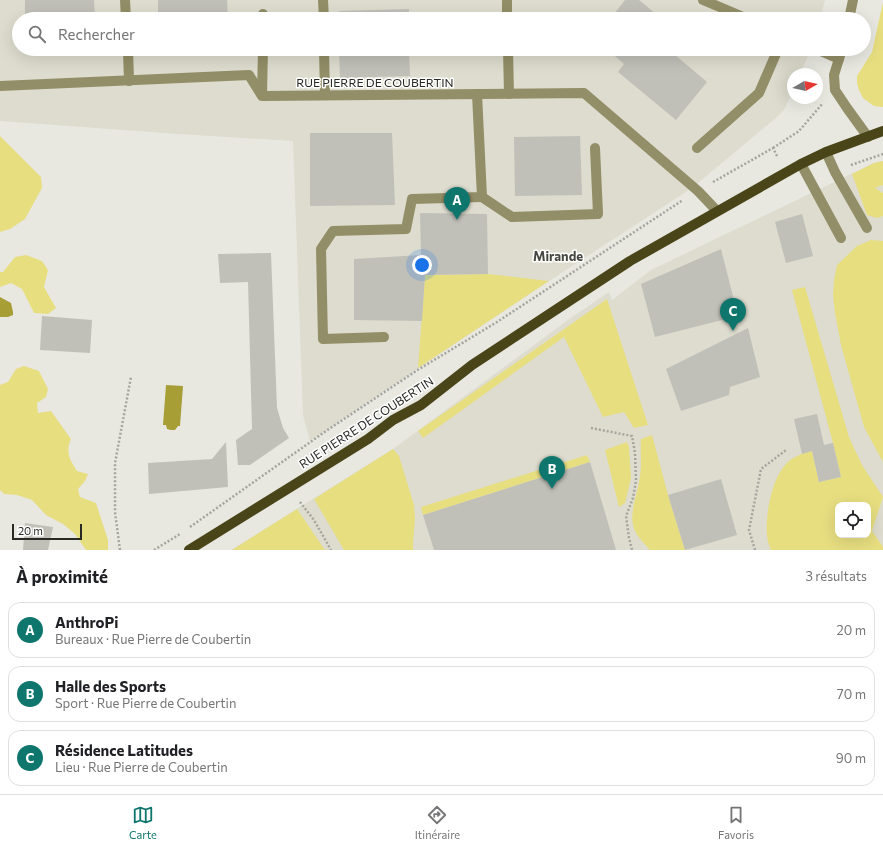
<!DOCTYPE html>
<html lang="fr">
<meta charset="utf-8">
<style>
:root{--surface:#fff;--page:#f6f6f6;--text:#202124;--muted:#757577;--line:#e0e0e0;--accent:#0f766e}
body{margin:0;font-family:Commissioner,sans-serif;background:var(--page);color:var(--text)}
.controls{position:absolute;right:12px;bottom:12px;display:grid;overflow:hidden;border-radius:8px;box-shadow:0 4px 16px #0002}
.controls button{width:36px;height:36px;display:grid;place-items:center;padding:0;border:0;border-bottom:1px solid var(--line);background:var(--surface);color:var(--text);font:20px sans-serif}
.compass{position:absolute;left:787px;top:68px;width:36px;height:36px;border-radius:50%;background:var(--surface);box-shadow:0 4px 16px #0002;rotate:81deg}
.scale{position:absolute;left:12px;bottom:10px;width:70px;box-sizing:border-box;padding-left:4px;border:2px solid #292926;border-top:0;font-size:11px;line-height:14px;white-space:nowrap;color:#292926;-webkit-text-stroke:3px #fffffe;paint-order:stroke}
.you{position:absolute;left:422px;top:265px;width:14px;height:14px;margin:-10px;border:3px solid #fff;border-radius:50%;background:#1a73e8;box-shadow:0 0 0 6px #1a73e833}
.badge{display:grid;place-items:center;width:26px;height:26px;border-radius:50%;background:var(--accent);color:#fff;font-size:13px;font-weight:700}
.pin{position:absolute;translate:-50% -33px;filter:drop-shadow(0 1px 2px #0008)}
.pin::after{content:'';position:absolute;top:21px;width:14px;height:12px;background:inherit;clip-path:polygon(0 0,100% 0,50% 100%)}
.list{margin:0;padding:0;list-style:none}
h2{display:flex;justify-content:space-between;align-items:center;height:52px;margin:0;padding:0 16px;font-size:17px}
h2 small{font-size:13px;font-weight:400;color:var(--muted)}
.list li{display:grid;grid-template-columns:26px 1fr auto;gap:12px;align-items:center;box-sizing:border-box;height:56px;margin:0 8px 8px;padding:0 8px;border:1px solid var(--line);border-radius:12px}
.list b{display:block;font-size:15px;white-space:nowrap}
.list p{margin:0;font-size:13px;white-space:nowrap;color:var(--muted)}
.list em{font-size:13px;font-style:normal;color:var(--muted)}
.icon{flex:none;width:22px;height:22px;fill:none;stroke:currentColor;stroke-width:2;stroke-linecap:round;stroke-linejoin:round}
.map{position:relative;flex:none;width:883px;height:550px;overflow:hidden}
.search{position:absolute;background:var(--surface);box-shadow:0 4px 16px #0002;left:12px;right:12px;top:12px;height:44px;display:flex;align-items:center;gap:10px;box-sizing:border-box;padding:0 14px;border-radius:22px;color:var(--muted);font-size:15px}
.sheet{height:244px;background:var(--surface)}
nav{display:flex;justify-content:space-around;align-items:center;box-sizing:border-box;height:56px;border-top:1px solid var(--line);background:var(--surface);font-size:11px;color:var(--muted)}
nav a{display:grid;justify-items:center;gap:2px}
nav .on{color:var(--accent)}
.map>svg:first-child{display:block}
</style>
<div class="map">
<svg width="883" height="550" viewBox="0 0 883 550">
<rect width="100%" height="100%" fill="#e8e8e1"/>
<g fill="#dddcce" fill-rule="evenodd">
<polygon points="0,0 825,0 820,19 19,19 19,49 811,49 800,74 793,74 793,91 784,110 777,117 692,188 549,281 310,441 303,415 293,141 179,134 0,121"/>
<path d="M883 161V550H231L393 449 568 320 609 292 612 300 651 270 874 163ZM838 505H868V535H838Z"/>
</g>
<g fill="#e7de80" fill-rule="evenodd">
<polygon points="883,2 883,107 874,106 863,98 859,90 857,83 857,76 872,52"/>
<polygon points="0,136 41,177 42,188 25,219 10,229 0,232"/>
<polygon points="883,161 883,185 875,188 883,193 883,216 877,218 867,215 852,174 874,163"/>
<polygon points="871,240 883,241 883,462 864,427 841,345 835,313 833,295 834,280 837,265 857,246"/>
<polygon points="26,255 42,261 48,270 44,287 56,308 48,314 34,313 22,289 11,283 0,287 0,272 3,272 15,257"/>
<polygon points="488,274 549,281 418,368 425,275"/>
<path d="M805 287 849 437 862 465 883 497 872 531 883 547V550H771C769 545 767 540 767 535 765 515 772 477 787 463 794 456 803 453 812 451L819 482 841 477 833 443 792 290ZM838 505H868V535H838Z"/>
<polygon points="607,299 648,425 634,428 624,412 603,417 564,337 423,438 418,431"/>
<path d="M24 366 39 371 48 389 46 397 37 403 38 413 51 411 71 439C65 452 70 460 77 471L88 474 85 481 78 489 80 497 96 503 108 540V550H86L75 534 63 524 46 515 32 500 17 495 4 494 0 490V385L8 382 16 369Z"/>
<path d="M652 435 668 495 685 550H650C646 545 641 541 638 536 625 519 638 495 640 476 642 464 640 451 641 439Z"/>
<polygon points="627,442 629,447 631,478 625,503 619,507 605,450"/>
<polygon points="393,449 399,456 414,505 415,518 413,543 413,550 344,550 314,499"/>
<polygon points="587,455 590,462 423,515 421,507"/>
<polygon points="297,509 325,550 232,550"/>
</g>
<g fill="#a79e36">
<polygon points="0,297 11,303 13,312 13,315 8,317 0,317"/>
<polygon points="166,385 183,386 180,426 178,426 175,430 171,430 167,429 166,425 163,425"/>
</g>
<g fill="#c0c0b9">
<polygon points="25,0 94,0 95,19 25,19"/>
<polygon points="158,0 227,0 228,19 158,19"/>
<polygon points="625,0 639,0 656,14 652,19 610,19"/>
<polygon points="409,9 409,19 339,19 339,11"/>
<polygon points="26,49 96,49 96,52 26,53"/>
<polygon points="339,49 409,49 410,76 340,78"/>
<polygon points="607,49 668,49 707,82 676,120 618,72 624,64"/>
<polygon points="310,133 392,133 395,205 310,206"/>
<polygon points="580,136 582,195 515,196 514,137"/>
<polygon points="420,213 487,214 488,274 425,275 422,321 354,320 354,259 421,255"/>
<polygon points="802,214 813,256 786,263 775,222"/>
<polygon points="721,249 738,316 655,337 641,284"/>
<polygon points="271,253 277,408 283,428 289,438 250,465 238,465 236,440 252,429 248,282 220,283 218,254"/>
<polygon points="42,316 92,320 90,353 40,350"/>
<polygon points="748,328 760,377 730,387 729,395 681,411 666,369"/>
<polygon points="817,414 824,445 833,443 841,477 819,482 812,451 802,454 794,419"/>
<polygon points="226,442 228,487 149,494 148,463 212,459"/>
<polygon points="590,462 616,550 434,550 423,515"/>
<polygon points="721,479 737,535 685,550 668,495"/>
<polygon points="25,523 53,527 48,550 23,550"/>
</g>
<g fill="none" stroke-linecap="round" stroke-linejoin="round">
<g stroke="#a5a59f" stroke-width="2.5" stroke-dasharray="2 2" stroke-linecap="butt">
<polyline points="773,148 799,131 823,103"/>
<polyline points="851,165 883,154"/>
<polyline points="713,182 773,148 778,158"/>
<polyline points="591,428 632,436 635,453 636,481 633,498 626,516 629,538 632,550"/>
<polyline points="300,502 314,520 331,550"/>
<polyline points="190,527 326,431 416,371 497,322 683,200"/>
<polyline points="120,550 115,512 115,463 131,377"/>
<polyline points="154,550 180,534"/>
<polyline points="755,550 749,530 761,469 786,450"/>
</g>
<g stroke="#928e67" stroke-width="10">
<polyline points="125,0 126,19"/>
<polyline points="323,0 324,19"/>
<polyline points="507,0 507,19"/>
<polyline points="703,0 748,19"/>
<polyline points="263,19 263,14"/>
<polyline points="849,19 853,0"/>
<polyline points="128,49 129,81"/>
<polyline points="324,49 325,95"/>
<polyline points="508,49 509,94"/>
<polyline points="816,49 839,59"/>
<polyline points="842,49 834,75 835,90 847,108 868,137"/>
<polyline points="439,50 508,50"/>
<polyline points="0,86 249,75 262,96 584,93 698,191 717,211"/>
<polyline points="262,95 263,49"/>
<polyline points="697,148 759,93 778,49"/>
<polyline points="826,152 835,172 867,228"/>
<polyline points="801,164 841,238"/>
<polyline points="482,197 512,217 598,214 595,148"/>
<polyline points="384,337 323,339 321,249 333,231 406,229 412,199 482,197 477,94"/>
</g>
<polyline stroke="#494519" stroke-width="10" points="189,550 368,439 393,420 421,405 472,365 630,261 801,164 826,152 883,131"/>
</g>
<g text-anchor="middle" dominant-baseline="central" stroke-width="3" stroke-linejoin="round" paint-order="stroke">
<g font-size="12" fill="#292926" stroke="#fffffe">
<text x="375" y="82">RUE PIERRE DE COUBERTIN</text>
<text transform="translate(366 422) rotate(-33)">RUE PIERRE DE COUBERTIN</text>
</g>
<g font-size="13" font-weight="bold" fill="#474742" stroke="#fffffe">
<text x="558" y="256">Mirande</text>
</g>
</g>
</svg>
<div class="controls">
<button><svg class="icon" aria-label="locate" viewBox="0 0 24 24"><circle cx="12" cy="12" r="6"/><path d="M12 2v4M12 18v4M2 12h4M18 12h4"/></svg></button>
</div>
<svg class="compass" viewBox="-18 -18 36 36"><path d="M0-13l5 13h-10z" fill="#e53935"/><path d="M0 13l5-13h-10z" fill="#757577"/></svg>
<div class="scale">20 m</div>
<div class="you"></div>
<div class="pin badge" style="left:457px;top:220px">A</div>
<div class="pin badge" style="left:552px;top:489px">B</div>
<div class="pin badge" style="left:733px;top:331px">C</div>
<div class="search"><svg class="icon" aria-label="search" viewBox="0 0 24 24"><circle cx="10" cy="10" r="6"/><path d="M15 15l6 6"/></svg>Rechercher</div>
</div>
<section class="sheet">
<h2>À proximité<small>3 résultats</small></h2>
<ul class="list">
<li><span class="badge">A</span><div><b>AnthroPi</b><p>Bureaux · Rue Pierre de Coubertin</p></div><em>20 m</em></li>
<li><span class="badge">B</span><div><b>Halle des Sports</b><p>Sport · Rue Pierre de Coubertin</p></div><em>70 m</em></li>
<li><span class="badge">C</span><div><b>Résidence Latitudes</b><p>Lieu · Rue Pierre de Coubertin</p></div><em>90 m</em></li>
</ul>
</section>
<nav>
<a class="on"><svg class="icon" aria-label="map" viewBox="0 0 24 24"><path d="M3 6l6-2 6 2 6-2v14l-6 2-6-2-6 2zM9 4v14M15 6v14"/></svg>Carte</a>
<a><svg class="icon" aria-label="directions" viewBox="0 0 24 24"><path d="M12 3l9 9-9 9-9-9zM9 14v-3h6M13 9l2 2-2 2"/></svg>Itinéraire</a>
<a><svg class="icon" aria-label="saved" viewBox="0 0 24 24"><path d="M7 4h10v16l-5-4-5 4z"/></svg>Favoris</a>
</nav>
